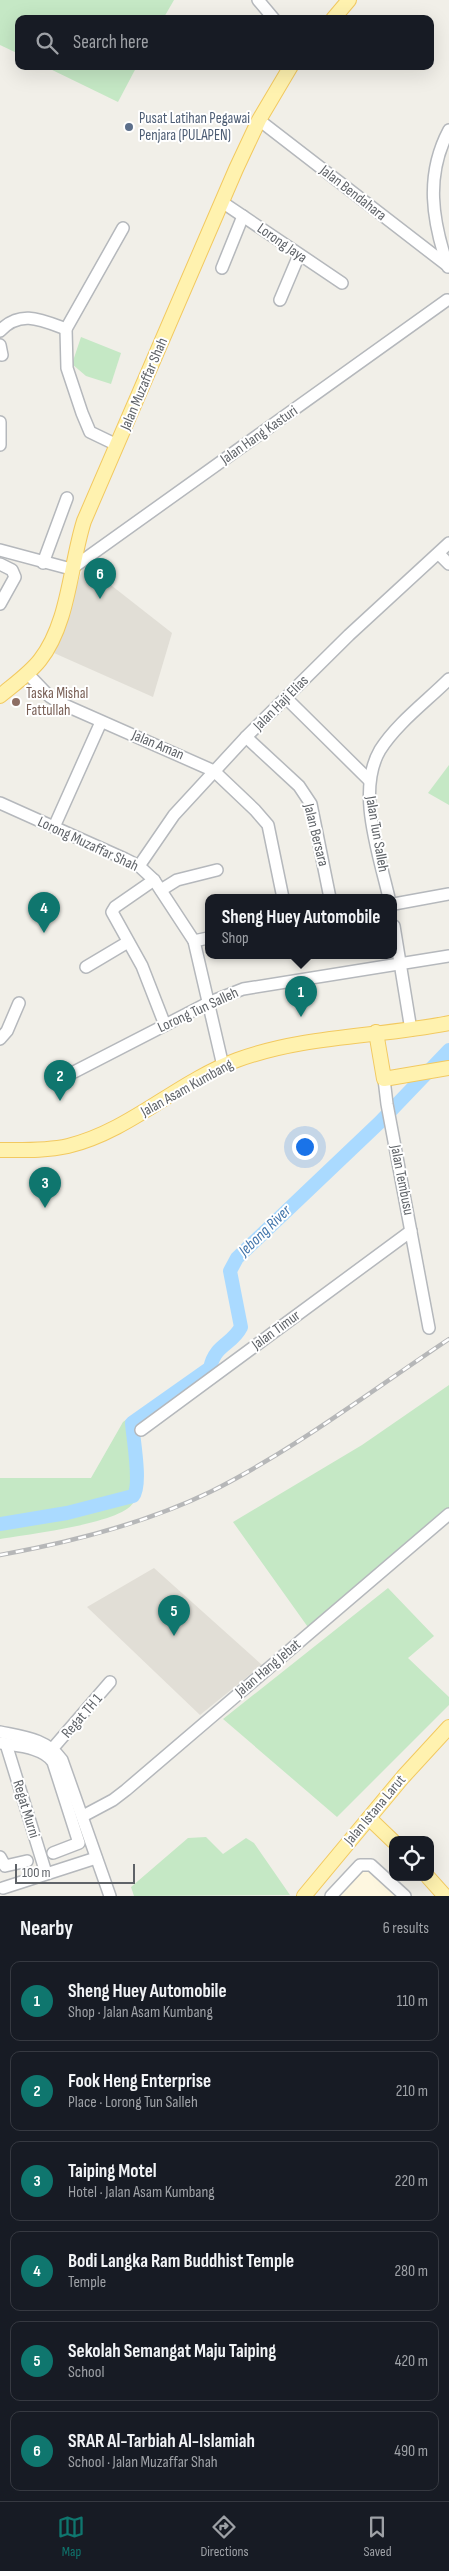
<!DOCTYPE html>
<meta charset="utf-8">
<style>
:root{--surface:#171b24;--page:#20242c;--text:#f1f3f6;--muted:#9ea1a6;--line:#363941;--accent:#0f766e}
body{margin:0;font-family:"Sofia Sans Condensed",sans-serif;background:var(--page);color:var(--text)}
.controls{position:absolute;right:15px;bottom:15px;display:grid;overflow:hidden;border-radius:10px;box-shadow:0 5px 20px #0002}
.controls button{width:45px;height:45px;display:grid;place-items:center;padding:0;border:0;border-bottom:1px solid var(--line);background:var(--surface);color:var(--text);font:25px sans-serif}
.scale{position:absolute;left:15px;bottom:12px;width:120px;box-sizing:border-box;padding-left:5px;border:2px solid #5f6368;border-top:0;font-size:14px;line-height:18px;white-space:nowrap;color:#5f6368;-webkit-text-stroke:4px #fff;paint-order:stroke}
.you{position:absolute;left:304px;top:1146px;width:18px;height:18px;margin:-12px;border:4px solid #fff;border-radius:50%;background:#1a73e8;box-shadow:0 0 0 8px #1a73e833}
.badge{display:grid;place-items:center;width:32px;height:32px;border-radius:50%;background:var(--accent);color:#fff;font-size:16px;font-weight:700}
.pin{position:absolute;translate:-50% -41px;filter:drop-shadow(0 1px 2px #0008)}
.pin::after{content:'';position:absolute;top:26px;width:18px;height:15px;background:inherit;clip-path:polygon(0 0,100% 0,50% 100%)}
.popup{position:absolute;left:205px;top:894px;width:192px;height:65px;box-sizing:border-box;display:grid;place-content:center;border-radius:10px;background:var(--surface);filter:drop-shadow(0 1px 4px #0005);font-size:16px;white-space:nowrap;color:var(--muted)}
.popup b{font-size:19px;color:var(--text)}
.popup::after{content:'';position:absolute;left:50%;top:100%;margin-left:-10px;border:10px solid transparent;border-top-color:var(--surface)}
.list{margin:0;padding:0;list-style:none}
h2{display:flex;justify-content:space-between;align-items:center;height:65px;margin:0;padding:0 20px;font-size:21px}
h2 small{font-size:16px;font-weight:400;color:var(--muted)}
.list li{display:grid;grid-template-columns:32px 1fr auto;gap:15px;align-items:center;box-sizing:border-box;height:80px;margin:0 10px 10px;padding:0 10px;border:1px solid var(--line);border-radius:10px}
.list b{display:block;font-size:19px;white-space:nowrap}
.list p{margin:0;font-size:16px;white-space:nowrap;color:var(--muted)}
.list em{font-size:16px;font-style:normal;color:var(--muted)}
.icon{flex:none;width:28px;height:28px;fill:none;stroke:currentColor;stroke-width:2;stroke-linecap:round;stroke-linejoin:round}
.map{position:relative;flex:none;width:449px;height:1896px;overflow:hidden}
.search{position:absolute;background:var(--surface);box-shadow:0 5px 20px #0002;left:15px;right:15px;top:15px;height:55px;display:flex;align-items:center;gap:12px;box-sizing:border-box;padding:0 18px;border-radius:10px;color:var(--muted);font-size:19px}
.sheet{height:605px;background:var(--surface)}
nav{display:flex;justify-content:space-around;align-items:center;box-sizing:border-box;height:70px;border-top:1px solid var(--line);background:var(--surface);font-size:14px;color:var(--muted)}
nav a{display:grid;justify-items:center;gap:2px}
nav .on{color:var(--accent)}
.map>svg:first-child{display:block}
</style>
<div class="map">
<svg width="449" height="1896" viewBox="0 0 449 1896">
<rect width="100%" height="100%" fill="#f1efe8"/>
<polygon fill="#fef7e0" points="360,1863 378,1864 411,1896 329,1896"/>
<g fill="#e1ded6">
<polygon points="84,564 172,633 153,697 54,653"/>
<polygon points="154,1568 262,1665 200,1715 87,1607"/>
</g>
<g fill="#c5e8c5">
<polygon points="0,0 174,0 163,19 19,19 19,54 0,45"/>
<polygon points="44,66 137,66 118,102"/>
<polygon points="81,337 121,353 111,384 86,376 72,364"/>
<polygon points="449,765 449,805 428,793"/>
<polygon points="449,1385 449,1512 310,1630 233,1522 362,1445"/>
<path d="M130 1417C131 1436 140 1485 134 1501 127 1523 24 1535 0 1539V1478H91L123 1422Z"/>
<polygon points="388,1588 434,1636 408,1658 449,1697 449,1705 337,1817 223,1719"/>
<polygon points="206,1837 223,1854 246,1838 254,1843 290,1895 134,1896 131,1887 188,1838"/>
</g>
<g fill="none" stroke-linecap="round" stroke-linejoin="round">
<path stroke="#aadaff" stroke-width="14" d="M0 1524 67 1513 133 1496C142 1486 133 1438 132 1423L210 1368C215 1344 232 1345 241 1327L230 1271 237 1258 380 1122 449 1050"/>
<defs>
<g id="minor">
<polyline points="258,0 274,19"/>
<polyline points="259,120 448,266"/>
<polyline points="222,202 342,283"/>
<path d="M448 267C432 220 425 175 449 130"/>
<polyline points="222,268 243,216"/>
<polyline points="280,300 299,255"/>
<path d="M0 331C20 309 42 320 66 329"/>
<polyline points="0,345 2,355"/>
<polyline points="0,422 0,445"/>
<polyline points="117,445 90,432 82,413 67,368 66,329 123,228"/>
<polyline points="0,550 71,569 447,300"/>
<polyline points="439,554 449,564"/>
<polyline points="43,563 67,498"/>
<polyline points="0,564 12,570 15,577 0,604"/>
<polyline points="27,673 49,696 60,703 214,771 255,810 268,825 283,898"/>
<polyline points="286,698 369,780"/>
<polyline points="246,737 299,786 311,804 330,898"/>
<polyline points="0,803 125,859 139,866 154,880 194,941 223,1066"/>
<polyline points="54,827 101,722"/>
<polyline points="139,866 174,815 246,737 349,635 449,543"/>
<polyline points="154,880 115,907 112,912 142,966 165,1025"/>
<polyline points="161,890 177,880 217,870"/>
<path d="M389 898C379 854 356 791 380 750 397 723 427 701 449 679"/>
<polyline points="394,904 449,894"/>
<polyline points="394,926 411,1030"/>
<polyline points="194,941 208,938"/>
<polyline points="86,967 128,942"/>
<polyline points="0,1039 7,1031 19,1003"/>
<polyline points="74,1072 210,1002 243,989 449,956"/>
<polyline points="384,1079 387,1104 429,1328"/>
<polyline points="141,1430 411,1231"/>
<path d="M0 1732C24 1737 47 1739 62 1760L110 1896"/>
<path d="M0 1743C17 1746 43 1747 53 1762L79 1843 53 1853"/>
<polyline points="6,1744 46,1873"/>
<polyline points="53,1748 110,1682"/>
<polyline points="83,1816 113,1800 126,1790 449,1514"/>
<polyline points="0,1857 5,1866 27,1861"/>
<polyline points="3,1888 96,1858"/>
<polyline points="331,1896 360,1865 371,1865 405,1896"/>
</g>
<g id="major">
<polyline points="333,19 349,0"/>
<path d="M0 696C13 685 29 674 40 660 69 623 70 565 84 521L236 169 259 120 291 66"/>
<polyline points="376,1032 384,1079 449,1068"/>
<path d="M0 1150C22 1150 46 1151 68 1146 130 1131 177 1082 237 1060 305 1035 379 1037 449 1023"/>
<polyline points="369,1818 393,1841"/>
<polyline points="428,1877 445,1896"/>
<polyline points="304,1896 403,1777 449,1727"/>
</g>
</defs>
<use href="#minor" stroke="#b5b8bc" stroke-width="14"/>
<use href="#major" stroke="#f2c960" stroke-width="16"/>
<use href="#minor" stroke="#fff" stroke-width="11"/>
<use href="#major" stroke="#fff2af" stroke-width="14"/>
<defs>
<path id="rail" d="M0 1555C72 1542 144 1524 210 1492 294 1450 371 1391 449 1339"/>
</defs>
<use href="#rail" stroke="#b6b7b8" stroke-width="4.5"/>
<use href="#rail" stroke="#fff" stroke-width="2.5" stroke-dasharray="8" stroke-linecap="butt"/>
</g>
<circle fill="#5c6f8a" stroke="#fff" stroke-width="2" cx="129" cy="127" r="5"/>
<circle fill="#8d6e63" stroke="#fff" stroke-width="2" cx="16" cy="702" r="5"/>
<g text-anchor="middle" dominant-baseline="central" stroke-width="4" stroke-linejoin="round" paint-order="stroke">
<g font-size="15" fill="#4e5e75" stroke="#fff" text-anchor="start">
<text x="139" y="118">Pusat Latihan Pegawai<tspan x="139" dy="17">Penjara (PULAPEN)</tspan></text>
</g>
<g font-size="15" fill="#5f6368" stroke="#fff">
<text transform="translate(353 193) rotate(38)">Jalan Bendahara</text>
<text transform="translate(282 243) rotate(35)">Lorong Jaya</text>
<text transform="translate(144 384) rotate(-67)">Jalan Muzaffar Shah</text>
<text transform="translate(259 435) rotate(-35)">Jalan Hang Kasturi</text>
<text transform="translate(281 703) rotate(-45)">Jalan Haji Elias</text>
<text transform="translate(158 745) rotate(23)">Jalan Aman</text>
<text transform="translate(377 834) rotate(80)">Jalan Tun Salleh</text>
<text transform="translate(316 835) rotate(76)">Jalan Bersara</text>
<text transform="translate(88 844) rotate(25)">Lorong Muzaffar Shah</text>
<text transform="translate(198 1010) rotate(-25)">Lorong Tun Salleh</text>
<text transform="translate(187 1088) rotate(-29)">Jalan Asam Kumbang</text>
<text transform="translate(402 1180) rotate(79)">Jalan Tembusu</text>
<text transform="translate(276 1330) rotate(-36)">Jalan Timur</text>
<text transform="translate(268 1668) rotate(-40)">Jalan Hang Jebat</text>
<text transform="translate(82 1716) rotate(-49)">Regat TH 1</text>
<text transform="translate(26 1809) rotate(73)">Regat Murni</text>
<text transform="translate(375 1810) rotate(-50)">Jalan Istana Larut</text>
</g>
<g font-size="15" fill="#785e54" stroke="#fff" text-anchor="start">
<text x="26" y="693">Taska Mishal<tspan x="26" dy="17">Fattullah</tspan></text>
</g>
<g font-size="16" font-style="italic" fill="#4174aa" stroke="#fff">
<text transform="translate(265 1231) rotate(-44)">Jebong River</text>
</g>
</g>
</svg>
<div class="controls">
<button><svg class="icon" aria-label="locate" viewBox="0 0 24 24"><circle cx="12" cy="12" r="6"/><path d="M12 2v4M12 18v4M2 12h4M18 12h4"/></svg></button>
</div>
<div class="scale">100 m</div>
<div class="you"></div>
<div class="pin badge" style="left:301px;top:1017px">1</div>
<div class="popup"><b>Sheng Huey Automobile</b>Shop</div>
<div class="pin badge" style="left:60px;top:1101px">2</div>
<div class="pin badge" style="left:45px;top:1208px">3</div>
<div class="pin badge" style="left:44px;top:933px">4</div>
<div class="pin badge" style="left:174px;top:1636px">5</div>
<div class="pin badge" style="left:100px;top:599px">6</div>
<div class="search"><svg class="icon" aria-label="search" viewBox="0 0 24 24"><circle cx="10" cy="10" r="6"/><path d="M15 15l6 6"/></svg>Search here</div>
</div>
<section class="sheet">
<h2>Nearby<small>6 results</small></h2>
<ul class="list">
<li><span class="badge">1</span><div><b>Sheng Huey Automobile</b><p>Shop · Jalan Asam Kumbang</p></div><em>110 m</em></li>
<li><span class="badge">2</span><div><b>Fook Heng Enterprise</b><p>Place · Lorong Tun Salleh</p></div><em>210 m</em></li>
<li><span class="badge">3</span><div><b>Taiping Motel</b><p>Hotel · Jalan Asam Kumbang</p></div><em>220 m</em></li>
<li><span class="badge">4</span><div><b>Bodi Langka Ram Buddhist Temple</b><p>Temple</p></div><em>280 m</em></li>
<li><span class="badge">5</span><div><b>Sekolah Semangat Maju Taiping</b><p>School</p></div><em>420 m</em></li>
<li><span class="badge">6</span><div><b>SRAR Al-Tarbiah Al-Islamiah</b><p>School · Jalan Muzaffar Shah</p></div><em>490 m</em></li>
</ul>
</section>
<nav>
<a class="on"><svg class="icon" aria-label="map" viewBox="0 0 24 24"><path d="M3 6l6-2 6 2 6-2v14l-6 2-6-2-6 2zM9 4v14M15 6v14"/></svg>Map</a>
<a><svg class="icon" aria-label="directions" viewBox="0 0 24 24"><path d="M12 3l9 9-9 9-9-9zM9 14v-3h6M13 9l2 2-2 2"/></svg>Directions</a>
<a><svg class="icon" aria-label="saved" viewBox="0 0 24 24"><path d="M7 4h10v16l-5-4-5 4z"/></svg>Saved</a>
</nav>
